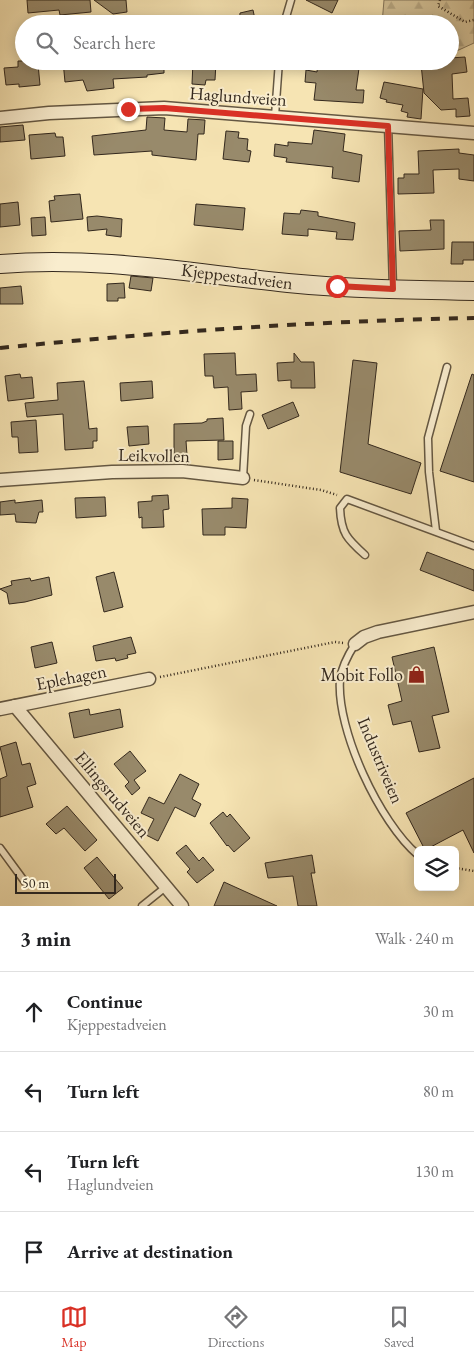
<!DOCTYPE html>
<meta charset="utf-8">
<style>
:root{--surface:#fff;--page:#f6f6f6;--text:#202124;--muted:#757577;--line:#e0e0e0;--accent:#d93025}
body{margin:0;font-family:"EB Garamond",serif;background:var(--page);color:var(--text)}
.controls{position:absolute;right:15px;bottom:15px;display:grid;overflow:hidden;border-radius:8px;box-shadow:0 2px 12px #0003}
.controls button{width:45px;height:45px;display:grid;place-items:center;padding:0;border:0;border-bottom:1px solid var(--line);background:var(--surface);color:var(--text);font:25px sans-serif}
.scale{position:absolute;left:15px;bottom:12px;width:101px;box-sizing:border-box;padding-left:5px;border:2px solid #33281d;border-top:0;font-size:14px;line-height:18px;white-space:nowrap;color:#33281d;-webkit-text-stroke:4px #f9edce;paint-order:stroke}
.stop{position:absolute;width:15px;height:15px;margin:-11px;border:4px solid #d93025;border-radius:50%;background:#fff}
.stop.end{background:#d93025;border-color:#fff;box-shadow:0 1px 5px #0008}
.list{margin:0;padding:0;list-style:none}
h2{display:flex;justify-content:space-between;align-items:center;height:65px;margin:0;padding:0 20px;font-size:21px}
h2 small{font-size:16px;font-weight:400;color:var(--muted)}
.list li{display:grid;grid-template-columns:32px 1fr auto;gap:15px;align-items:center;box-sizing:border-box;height:80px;padding:0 20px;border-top:1px solid var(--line)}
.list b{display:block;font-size:19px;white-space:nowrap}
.list p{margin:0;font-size:16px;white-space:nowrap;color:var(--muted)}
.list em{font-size:16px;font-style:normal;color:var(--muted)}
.icon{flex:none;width:28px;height:28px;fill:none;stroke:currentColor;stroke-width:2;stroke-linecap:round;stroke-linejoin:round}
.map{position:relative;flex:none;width:474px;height:906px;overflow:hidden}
.search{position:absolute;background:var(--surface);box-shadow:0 2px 12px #0003;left:15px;right:15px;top:15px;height:55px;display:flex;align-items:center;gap:12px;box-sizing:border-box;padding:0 18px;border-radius:28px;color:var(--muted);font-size:19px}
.sheet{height:385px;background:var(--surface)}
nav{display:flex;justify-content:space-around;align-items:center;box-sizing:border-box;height:70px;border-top:1px solid var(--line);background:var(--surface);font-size:14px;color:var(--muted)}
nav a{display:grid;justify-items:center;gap:2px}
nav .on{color:var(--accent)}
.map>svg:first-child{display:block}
</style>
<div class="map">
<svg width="474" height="906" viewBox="0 0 474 906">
<defs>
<pattern id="forest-firs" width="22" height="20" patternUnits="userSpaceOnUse" patternTransform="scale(1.25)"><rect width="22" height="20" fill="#d5c49a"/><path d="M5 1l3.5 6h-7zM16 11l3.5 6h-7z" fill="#b7a884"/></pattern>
</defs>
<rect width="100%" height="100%" fill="#f6e4b3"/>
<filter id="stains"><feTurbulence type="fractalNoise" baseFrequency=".004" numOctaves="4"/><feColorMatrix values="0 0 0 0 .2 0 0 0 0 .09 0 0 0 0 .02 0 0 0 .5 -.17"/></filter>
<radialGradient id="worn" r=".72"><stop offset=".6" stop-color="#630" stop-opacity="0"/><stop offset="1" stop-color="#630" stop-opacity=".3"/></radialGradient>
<polygon fill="url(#forest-firs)" stroke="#84765c" points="384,0 474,0 474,43 450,54 450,24 382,24"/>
<g fill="#988a6b" stroke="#33281d">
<polygon points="27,0 90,0 91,12 60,15 59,10 28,13"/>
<polygon points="94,0 126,0 127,12 113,14"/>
<polygon points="306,0 338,0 332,13"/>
<polygon points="253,10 256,24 239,24 240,13"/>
<polygon points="465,57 467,72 452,74 453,99 468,98 470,116 456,117 456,109 441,110 424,93 421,64 450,61 450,58"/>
<polygon points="18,61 35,61 35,64 38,64 40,85 19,87 19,84 6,85 4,68 18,67"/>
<polygon points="63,61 164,61 164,73 147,75 147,77 113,79 114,88 87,91 83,80 65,82"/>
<polygon points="193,61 216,62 215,80 206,80 205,85 192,84"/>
<polygon points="318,61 360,61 356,90 364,90 363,103 314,100 316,83 305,82 306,70 317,72"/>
<polygon points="384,82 423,89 421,119 407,117 408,113 401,111 403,105 386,102 387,100 380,98"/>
<polygon points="147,117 165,118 164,130 187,132 188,119 205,120 204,134 198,134 196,160 152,155 152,151 94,155 92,136 146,130"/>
<polygon points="23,125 25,140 0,142 0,127"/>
<polygon points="314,130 345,134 343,151 362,155 359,182 332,178 333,167 286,162 287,158 274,156 275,144 288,146 288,142 312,144"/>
<polygon points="226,131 239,132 238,138 248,139 247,150 251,151 249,162 223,159"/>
<polygon points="55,133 56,137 63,137 65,156 31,159 29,135"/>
<polygon points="459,149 459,153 474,155 474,181 459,179 459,169 433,170 434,193 398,194 398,178 404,178 404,174 419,174 418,151"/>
<polygon points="80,194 83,219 51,222 49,201 55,200 54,196"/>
<polygon points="18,202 20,225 0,227 0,204"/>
<polygon points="196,204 245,208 243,230 194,225"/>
<polygon points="301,210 318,212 318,216 355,223 353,240 336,239 337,232 308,229 308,236 282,234 284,213 300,214"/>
<polygon points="97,216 122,219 121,237 106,235 107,229 88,231 87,217"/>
<polygon points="45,217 46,235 32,236 31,218"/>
<polygon points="430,220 444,220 444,249 400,251 399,231 431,230"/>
<polygon points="452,242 474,242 474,260 463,260 463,264 451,264"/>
<polygon points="131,276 153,278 151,291 129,288"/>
<polygon points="124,283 125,298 118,298 118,301 107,301 107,284"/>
<polygon points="21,286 23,304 0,304 0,288"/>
<polygon points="235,353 236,375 256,374 257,391 241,392 242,409 229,410 228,387 214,388 213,376 205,376 204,354"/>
<polygon points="294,353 301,362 314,362 315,388 291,388 291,380 278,381 277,363 294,362"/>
<polygon points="353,360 377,363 368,444 421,463 411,494 340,472"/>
<polygon points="20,374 21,378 32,377 34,398 8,401 5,376"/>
<polygon points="472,374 474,375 474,482 440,471"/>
<polygon points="84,381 89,429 97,428 97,441 93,441 93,448 65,450 63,414 27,417 25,403 58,400 57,383"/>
<polygon points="152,381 153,398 121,401 120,383"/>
<polygon points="293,402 299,416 268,429 262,415"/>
<polygon points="223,418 224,440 186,441 187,455 174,456 174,424 202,423 207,421 207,419"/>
<polygon points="36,420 38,452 19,453 18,437 12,437 11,422"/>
<polygon points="148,426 149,444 129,446 127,427"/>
<polygon points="218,441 233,441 233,459 218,460"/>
<polygon points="168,495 169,509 163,510 164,527 142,528 142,517 139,518 138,502 152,501 152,496"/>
<polygon points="105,497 106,516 76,518 75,498"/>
<polygon points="232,498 248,499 246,528 225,527 225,535 203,535 202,509 232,508"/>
<polygon points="15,500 15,503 42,500 43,512 39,512 36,523 16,522 15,514 0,515 0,502"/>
<polygon points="427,552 474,570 474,591 420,570"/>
<polygon points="114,572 123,607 104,612 96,577"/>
<polygon points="49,577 52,595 25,602 9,604 7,593 0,589 12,585 11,581 30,578 31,581"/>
<polygon points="131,637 136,653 127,655 128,658 116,661 115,658 96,661 93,646"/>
<polygon points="52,642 57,663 35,668 31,647"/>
<polygon points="434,647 449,712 432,716 440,748 419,752 411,721 393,725 388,705 402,701 392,657"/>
<polygon points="89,709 90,715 120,709 123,727 74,738 69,713"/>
<polygon points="16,742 22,765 30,763 36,784 27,787 33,807 0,817 0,779 7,776 0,747"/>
<polygon points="130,751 146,771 134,780 140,788 132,795 125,786 129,782 114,764"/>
<polygon points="180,774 199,784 192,799 201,804 195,817 175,807 158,841 146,835 154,819 141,813 149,797 164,804"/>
<polygon points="474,778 474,853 463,830 425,850 406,813"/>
<polygon points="67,806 97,840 85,851 64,828 56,834 46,824"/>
<polygon points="223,812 227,817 230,814 250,838 234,852 228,845 227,846 210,823"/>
<polygon points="186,845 199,861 203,857 214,870 197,883 187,872 190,869 176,853"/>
<polygon points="312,855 315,873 311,873 317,906 298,906 293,876 268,878 265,863"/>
<polygon points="97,857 123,888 109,899 84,868"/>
<polygon points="224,882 277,906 214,906"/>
</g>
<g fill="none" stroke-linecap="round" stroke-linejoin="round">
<defs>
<g id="lane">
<polyline points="284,24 291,0"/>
<polyline points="275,116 279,61"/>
<polyline points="388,125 393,288"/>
<polyline points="243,478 246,426 250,414"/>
<polyline points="436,531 429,472 428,438 447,367"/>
<path d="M365 555C347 539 341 533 340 508L347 499 474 546"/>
<path d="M355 644C348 655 342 666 340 679 336 730 380 823 418 855"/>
<polyline points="0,848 25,882"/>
<polyline points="142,906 167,886"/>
</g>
<g id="street">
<polyline points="0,118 49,113 164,108 474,133"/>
<polyline points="0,480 112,472 182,471 243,478"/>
<polyline points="355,644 364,637 378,632 474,612"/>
<polyline points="15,706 182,906"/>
<polyline points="0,709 149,679"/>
</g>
<path id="secondary" d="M0 264C98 256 190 273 288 283 350 289 412 290 474 291"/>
</defs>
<use href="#lane" stroke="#645742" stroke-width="9"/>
<use href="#street" stroke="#645742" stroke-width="15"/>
<use href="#secondary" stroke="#33281d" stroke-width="20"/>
<g stroke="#33281d" stroke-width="2.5" stroke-dasharray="1 2.5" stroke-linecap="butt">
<polyline points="440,0 438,6 465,22 474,20"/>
<polyline points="254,480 321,490 337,495"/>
<polyline points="160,677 335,642 344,643"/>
<polyline points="455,868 474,871"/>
</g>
<use href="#lane" stroke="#f9edce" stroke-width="6"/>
<use href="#street" stroke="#f9edce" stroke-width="12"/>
<use href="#secondary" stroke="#f9edce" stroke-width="18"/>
<path stroke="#33281d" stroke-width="4" stroke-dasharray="9 9" stroke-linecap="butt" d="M0 348C158 332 315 321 474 318"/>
</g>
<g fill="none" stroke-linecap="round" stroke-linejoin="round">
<polyline stroke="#d93025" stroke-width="6" points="128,109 164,108 388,126 393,289 337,286"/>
</g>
<defs>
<symbol id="shop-bare" viewBox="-9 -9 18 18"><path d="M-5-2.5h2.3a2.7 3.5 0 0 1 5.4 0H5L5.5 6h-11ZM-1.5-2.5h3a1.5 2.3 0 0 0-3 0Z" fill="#8f2418" stroke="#f9edce" stroke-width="2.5" paint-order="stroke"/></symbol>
</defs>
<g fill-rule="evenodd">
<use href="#shop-bare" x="404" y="662" width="25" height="25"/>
</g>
<g text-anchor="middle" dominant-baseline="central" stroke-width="4" stroke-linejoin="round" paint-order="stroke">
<g font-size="18" fill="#33281d" stroke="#f9edce">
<text transform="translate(238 96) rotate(4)">Haglundveien</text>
<text transform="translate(237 276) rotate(7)">Kjeppestadveien</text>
<text transform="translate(154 455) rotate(1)">Leikvollen</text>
<text transform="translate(71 677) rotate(-11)">Eplehagen</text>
<text transform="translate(381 760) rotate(67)">Industriveien</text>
<text transform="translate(113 794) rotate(50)">Ellingsrudveien</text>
</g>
<g font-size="18" fill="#33281d" stroke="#f9edce" text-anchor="end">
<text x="403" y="674">Mobit Follo</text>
</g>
</g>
<rect width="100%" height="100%" filter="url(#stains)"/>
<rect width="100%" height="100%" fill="url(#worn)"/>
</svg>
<div class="controls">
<button><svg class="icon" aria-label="layers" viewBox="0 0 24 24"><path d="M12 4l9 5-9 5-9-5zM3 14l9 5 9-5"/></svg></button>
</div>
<div class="scale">50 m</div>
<div class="stop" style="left:337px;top:286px"></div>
<div class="stop end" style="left:128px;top:109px"></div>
<div class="search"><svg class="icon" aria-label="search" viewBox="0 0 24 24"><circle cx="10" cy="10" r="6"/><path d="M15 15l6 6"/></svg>Search here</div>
</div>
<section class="sheet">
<h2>3 min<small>Walk · 240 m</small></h2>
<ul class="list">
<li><svg class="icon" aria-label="ahead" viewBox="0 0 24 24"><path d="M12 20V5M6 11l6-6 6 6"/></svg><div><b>Continue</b><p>Kjeppestadveien</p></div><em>30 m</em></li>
<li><svg class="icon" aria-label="left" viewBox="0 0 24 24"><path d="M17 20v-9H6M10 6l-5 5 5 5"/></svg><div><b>Turn left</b></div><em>80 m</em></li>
<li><svg class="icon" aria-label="left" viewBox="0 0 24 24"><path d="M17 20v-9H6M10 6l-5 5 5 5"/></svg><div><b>Turn left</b><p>Haglundveien</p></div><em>130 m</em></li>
<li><svg class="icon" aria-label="arrive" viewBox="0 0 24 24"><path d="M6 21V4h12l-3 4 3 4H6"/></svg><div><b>Arrive at destination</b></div></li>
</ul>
</section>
<nav>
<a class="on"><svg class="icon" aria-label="map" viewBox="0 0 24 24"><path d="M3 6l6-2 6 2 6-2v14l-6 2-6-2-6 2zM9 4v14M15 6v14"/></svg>Map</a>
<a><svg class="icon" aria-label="directions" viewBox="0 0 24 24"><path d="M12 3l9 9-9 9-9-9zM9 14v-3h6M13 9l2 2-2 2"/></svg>Directions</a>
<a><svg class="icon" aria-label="saved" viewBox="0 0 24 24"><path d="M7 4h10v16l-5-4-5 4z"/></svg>Saved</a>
</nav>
